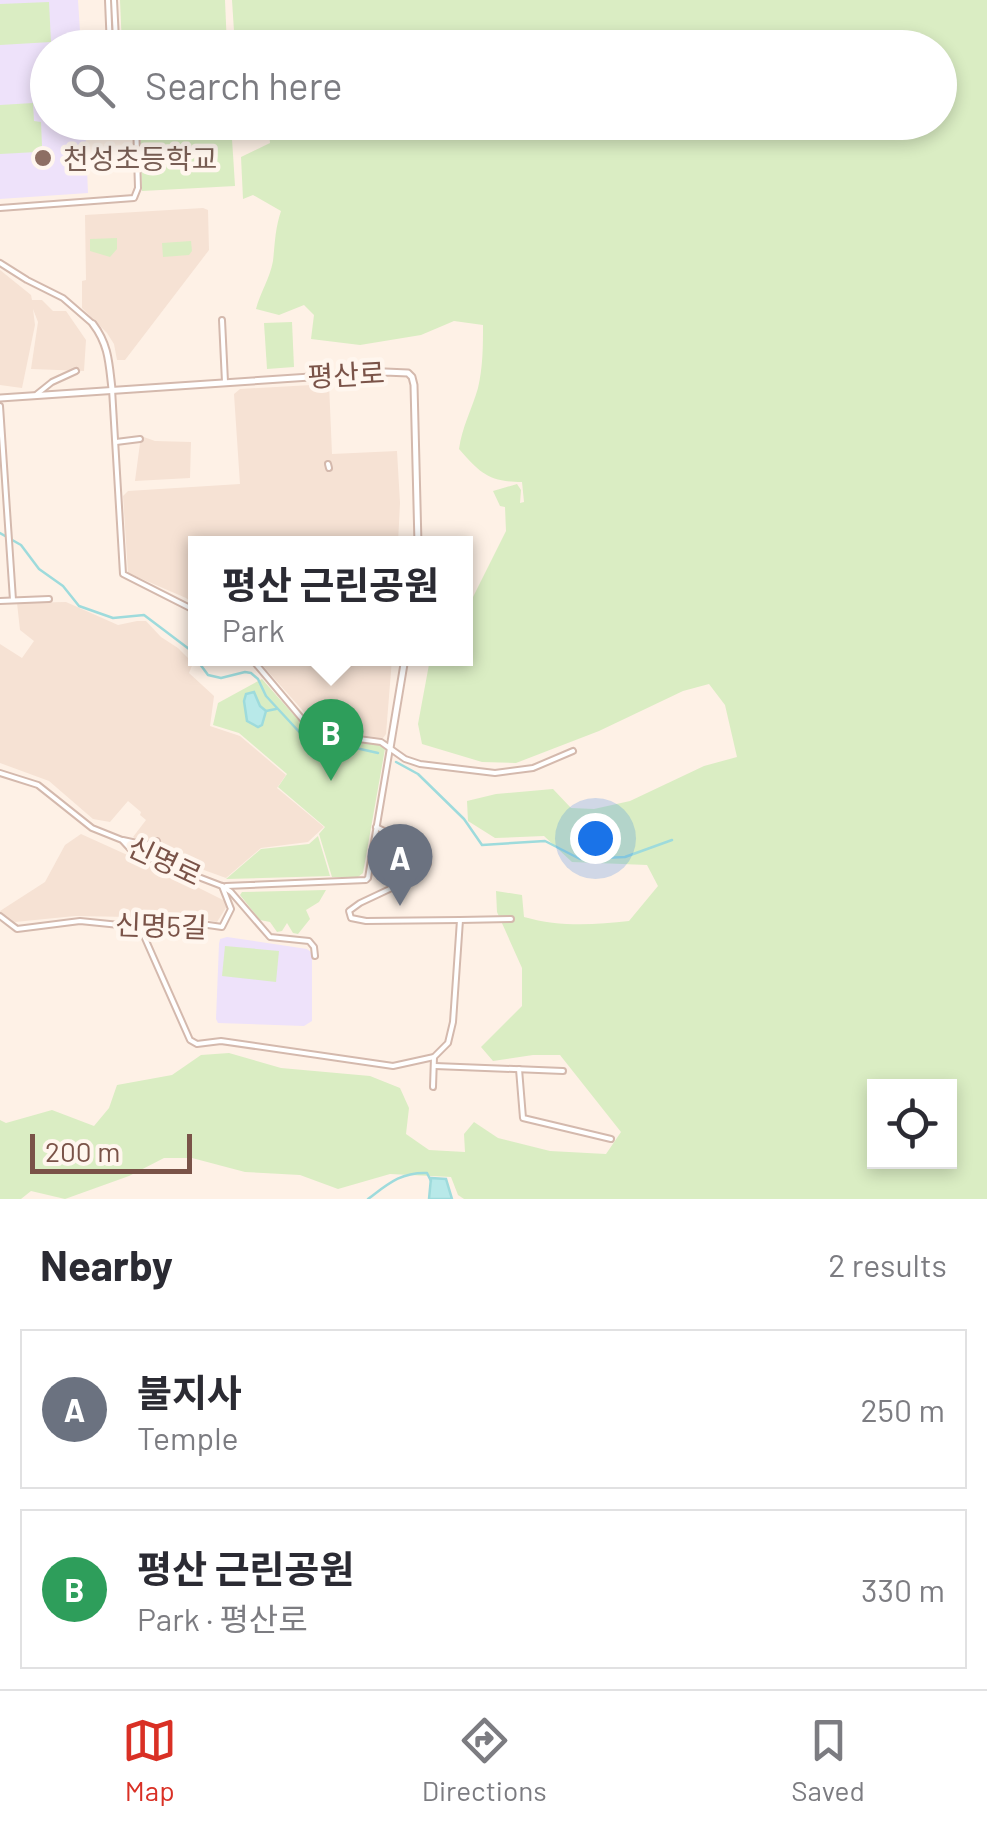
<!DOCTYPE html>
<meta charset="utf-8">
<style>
:root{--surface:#fff;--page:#f7f7f7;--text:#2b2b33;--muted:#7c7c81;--line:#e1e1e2;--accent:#d93025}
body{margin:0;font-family:Barlow,"Noto Sans KR",sans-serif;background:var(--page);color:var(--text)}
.controls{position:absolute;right:30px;bottom:30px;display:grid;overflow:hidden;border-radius:0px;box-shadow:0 5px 15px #0003}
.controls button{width:90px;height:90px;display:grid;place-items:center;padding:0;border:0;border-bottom:2px solid var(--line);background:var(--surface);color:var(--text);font:50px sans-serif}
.scale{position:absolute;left:30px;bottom:25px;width:162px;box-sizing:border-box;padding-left:10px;border:5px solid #7a5348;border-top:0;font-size:28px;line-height:35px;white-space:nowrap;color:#7a5348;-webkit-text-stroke:8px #fff6ee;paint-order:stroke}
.you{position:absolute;left:595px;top:838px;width:35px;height:35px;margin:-25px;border:8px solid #fff;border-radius:50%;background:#1a73e8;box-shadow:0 0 0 15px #1a73e833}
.badge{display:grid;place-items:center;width:65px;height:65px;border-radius:50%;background:var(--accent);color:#fff;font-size:32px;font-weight:700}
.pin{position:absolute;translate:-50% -82px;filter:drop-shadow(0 2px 5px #0008)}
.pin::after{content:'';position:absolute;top:52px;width:35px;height:30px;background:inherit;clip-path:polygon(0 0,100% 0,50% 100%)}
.popup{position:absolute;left:188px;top:536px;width:285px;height:130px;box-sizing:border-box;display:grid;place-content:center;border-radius:0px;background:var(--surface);filter:drop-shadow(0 2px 8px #0005);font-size:32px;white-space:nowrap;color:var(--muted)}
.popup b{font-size:38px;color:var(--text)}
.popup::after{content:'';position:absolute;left:50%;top:100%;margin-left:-20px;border:20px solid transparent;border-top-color:var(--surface)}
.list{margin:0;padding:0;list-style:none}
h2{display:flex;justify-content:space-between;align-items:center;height:130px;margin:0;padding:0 40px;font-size:42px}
h2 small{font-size:32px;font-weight:400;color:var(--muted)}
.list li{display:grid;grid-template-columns:65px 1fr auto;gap:30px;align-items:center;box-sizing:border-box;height:160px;margin:0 20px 20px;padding:0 20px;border:2px solid var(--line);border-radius:0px}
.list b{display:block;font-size:38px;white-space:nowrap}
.list p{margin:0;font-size:32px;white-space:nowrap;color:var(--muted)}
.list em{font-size:32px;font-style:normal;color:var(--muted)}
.icon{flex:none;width:55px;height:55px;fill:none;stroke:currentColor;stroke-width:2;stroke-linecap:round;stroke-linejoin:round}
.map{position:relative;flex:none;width:987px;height:1199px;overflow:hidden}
.search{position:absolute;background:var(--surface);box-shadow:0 5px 15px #0003;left:30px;right:30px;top:30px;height:110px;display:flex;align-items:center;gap:25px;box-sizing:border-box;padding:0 35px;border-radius:55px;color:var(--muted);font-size:38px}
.sheet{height:490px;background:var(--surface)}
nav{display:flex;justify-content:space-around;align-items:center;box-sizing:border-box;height:140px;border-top:2px solid var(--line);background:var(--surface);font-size:28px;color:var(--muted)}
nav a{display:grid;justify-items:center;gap:5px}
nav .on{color:var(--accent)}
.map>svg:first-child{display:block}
</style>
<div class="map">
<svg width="987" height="1199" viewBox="0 0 987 1199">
<rect width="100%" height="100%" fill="#fef1e6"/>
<g fill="#f6e2d4">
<polygon points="203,208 208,210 209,250 125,360 117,360 114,344 107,333 82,308 82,281 86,280 85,215"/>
<polygon points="0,270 31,295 32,300 42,300 53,311 66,311 86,340 84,371 31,369 38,322 33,309 35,325 22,388 0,385"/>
<polygon points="329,384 332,454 397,451 400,503 398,543 196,544 196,605 186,598 128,573 123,496 128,491 240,484 234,394 240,389"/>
<polygon points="141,436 155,441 191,442 190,478 135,481"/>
<polygon points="66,602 118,625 137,621 146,621 161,637 178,648 193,663 189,673 214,696 210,726 240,736 286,775 277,788 324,827 308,842 261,848 226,878 157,853 133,837 146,820 140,815 141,812 128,801 110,822 93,819 49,781 0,763 0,644 22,658 34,641 20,630 17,603"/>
<polygon points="257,659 392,659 386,734 383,738 320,730"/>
<polygon points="81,834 187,882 229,903 217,922 188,916 171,923 129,917 75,916 15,922 0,911 45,882 65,845"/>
</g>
<g fill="#eee2fa">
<polygon points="0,0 78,0 81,47 48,48 48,122 85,123 88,193 0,199"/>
<polygon points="227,937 307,949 312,953 312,1021 304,1026 218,1023 216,1019 219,944 220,939"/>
</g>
<g fill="#daedc3" fill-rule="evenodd">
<polygon points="120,0 225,0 227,47 122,47"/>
<path d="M232 0H987V1199H464L458 1195 451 1177 390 1174 338 1189 300 1175 245 1172 192 1158H164L129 1176 65 1199 31 1191 21 1199H0V1120L6 1123 52 1110 94 1126 109 1108 117 1085 172 1075 201 1055 229 1053 281 1068 370 1076 400 1088 409 1108 406 1134 429 1150 465 1152 464 1134 474 1122 498 1138 550 1151 606 1154 621 1132 560 1055H533L493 1061 481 1047 522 1006V968L497 912 496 891 522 895 524 917C559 927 594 925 629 921L658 886 647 865 572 862 544 836 495 838 468 821 467 801 496 794 553 789 571 808 594 809 630 801 704 766 737 757 725 705 709 684 683 691 599 731 516 763 482 762 422 744 418 724 430 659 466 658V611L506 531 505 507 500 506 493 491 517 484 521 490 520 503 524 502 522 482C489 482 480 473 459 449 462 427 472 409 478 388 483 367 483 346 483 325L454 321 421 335 360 345 311 339 314 315 304 305 279 315 256 309C260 293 270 278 273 261 275 243 275 229 281 211L253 195 243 199 241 157 270 143 268 123 940 122V48L235 47ZM874 1086H950V1162H874Z"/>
<polygon points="49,2 51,42 0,45 0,4"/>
<polygon points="33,103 34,121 41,122 42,146 37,152 0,154 0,105"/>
<polygon points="140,123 231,123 235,186 142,191"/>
<polygon points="117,238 117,249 110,257 90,251 90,239"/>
<polygon points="191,241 192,251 189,255 163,257 162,243"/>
<polygon points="292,322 294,367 267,369 264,323"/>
<polygon points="262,679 314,738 381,745 385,749 363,873 358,877 332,877 319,834 325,827 278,787 287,774 239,733 213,725 218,703"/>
<polygon points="318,836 330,876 226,879 261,849 309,844"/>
<polygon points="326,890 319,902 306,910 310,919 298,934 293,933 287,923 282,931 277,932 270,922 260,920 240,895 242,892"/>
<polygon points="225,946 279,951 276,982 222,976"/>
</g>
<g fill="#b8e9e9" stroke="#9edbdc" stroke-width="2.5">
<polygon points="254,692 260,706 266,711 262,725 258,727 247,721 244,701 246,694"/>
<polygon points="431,1178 446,1179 452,1199 429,1199"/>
</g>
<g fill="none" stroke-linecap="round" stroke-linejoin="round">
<g stroke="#9edbdc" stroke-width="2.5">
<polyline points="0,533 21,545 39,569 63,586 79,606 113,618 144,615 189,649 208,675 221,678 245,672 251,673 258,679 266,696 303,736 378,753"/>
<polyline points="266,711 276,709"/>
<polyline points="396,762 418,774 464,819 482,845 545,841 580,859 625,857 672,840"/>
<path d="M368 1199C388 1184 401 1172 427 1173L431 1181"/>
</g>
<defs>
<g id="minor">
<polyline points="108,0 110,48"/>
<polyline points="114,0 116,40 119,48"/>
<polyline points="114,122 114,126 136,125"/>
<polyline points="0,208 134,198 138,188 136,122"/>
<polyline points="0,263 27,280 63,298 93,324"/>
<polyline points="222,320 225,382"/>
<polyline points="112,389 123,574 196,611"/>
<polyline points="37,394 52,382 76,371"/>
<polyline points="0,406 13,600"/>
<polyline points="116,442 140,439"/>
<polyline points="328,464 329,468"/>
<polyline points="0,601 49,599"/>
<polyline points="251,658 314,733 381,742 405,759 420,764 495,773 533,768 573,751"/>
<polyline points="0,773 38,785 92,828 122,840 133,852 222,886 231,892 270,937 309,941 314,947 315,956"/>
<polyline points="376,827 428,852 428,864 421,873 413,878 360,903 349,911 351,918 366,921 460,920"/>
<polyline points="123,840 146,845 157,841"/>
<polyline points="226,886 366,880 368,878 390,748"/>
<polyline points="0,916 17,929 80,921 169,930 187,922 222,927 231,909 222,886"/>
<polyline points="140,927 190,1040 197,1044 221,1041 393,1066 434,1057"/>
<polyline points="435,1066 563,1071"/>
<polyline points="519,1069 523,1118 611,1139"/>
<polyline points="433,1087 434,1057 448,1043 453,1022 460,920 511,919"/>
</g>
<g id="tertiary">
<path d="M93 324C109 345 109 364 112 389"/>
<polyline points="0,398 385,372 408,373 412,377 414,385 418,544"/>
<polyline points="390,748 405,658"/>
</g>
</defs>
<use href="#minor" stroke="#d4b9ad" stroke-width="8"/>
<use href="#tertiary" stroke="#d4b9ad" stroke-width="9"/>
<use href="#minor" stroke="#fff" stroke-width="4"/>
<use href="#tertiary" stroke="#fff" stroke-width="5"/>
</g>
<circle fill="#8d6e63" stroke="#fff6ee" stroke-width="4" cx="43" cy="158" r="10"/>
<g text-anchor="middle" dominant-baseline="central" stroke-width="9" stroke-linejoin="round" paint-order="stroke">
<g font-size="28" fill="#785e54" stroke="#fff6ee" text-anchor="start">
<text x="63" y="158">천성초등학교</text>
</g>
<g font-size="28" fill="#7a5348" stroke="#fff6ee">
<text transform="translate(346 374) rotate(-3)">평산로</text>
<text transform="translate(165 860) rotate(25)">신명로</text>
<text transform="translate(161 925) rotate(2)">신명5길</text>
</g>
</g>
</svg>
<div class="controls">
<button><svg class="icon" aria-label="locate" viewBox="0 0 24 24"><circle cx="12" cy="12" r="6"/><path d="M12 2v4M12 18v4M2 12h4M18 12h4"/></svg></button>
</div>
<div class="scale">200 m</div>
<div class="you"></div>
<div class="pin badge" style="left:400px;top:906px;background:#6b7280">A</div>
<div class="pin badge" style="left:331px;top:781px;background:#2e9e5b">B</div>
<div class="popup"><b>평산 근린공원</b>Park</div>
<div class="search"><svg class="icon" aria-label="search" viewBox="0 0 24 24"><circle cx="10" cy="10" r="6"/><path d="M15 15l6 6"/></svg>Search here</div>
</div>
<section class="sheet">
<h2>Nearby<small>2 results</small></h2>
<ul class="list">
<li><span class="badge" style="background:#6b7280">A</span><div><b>불지사</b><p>Temple</p></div><em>250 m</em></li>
<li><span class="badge" style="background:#2e9e5b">B</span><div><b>평산 근린공원</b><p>Park · 평산로</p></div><em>330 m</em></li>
</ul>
</section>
<nav>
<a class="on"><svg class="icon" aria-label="map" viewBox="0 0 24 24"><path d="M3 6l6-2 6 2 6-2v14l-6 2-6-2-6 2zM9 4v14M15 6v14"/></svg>Map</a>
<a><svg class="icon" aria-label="directions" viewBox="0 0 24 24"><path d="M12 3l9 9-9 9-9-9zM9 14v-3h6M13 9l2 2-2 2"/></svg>Directions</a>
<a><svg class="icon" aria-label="saved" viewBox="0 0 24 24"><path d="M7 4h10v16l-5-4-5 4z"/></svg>Saved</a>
</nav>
